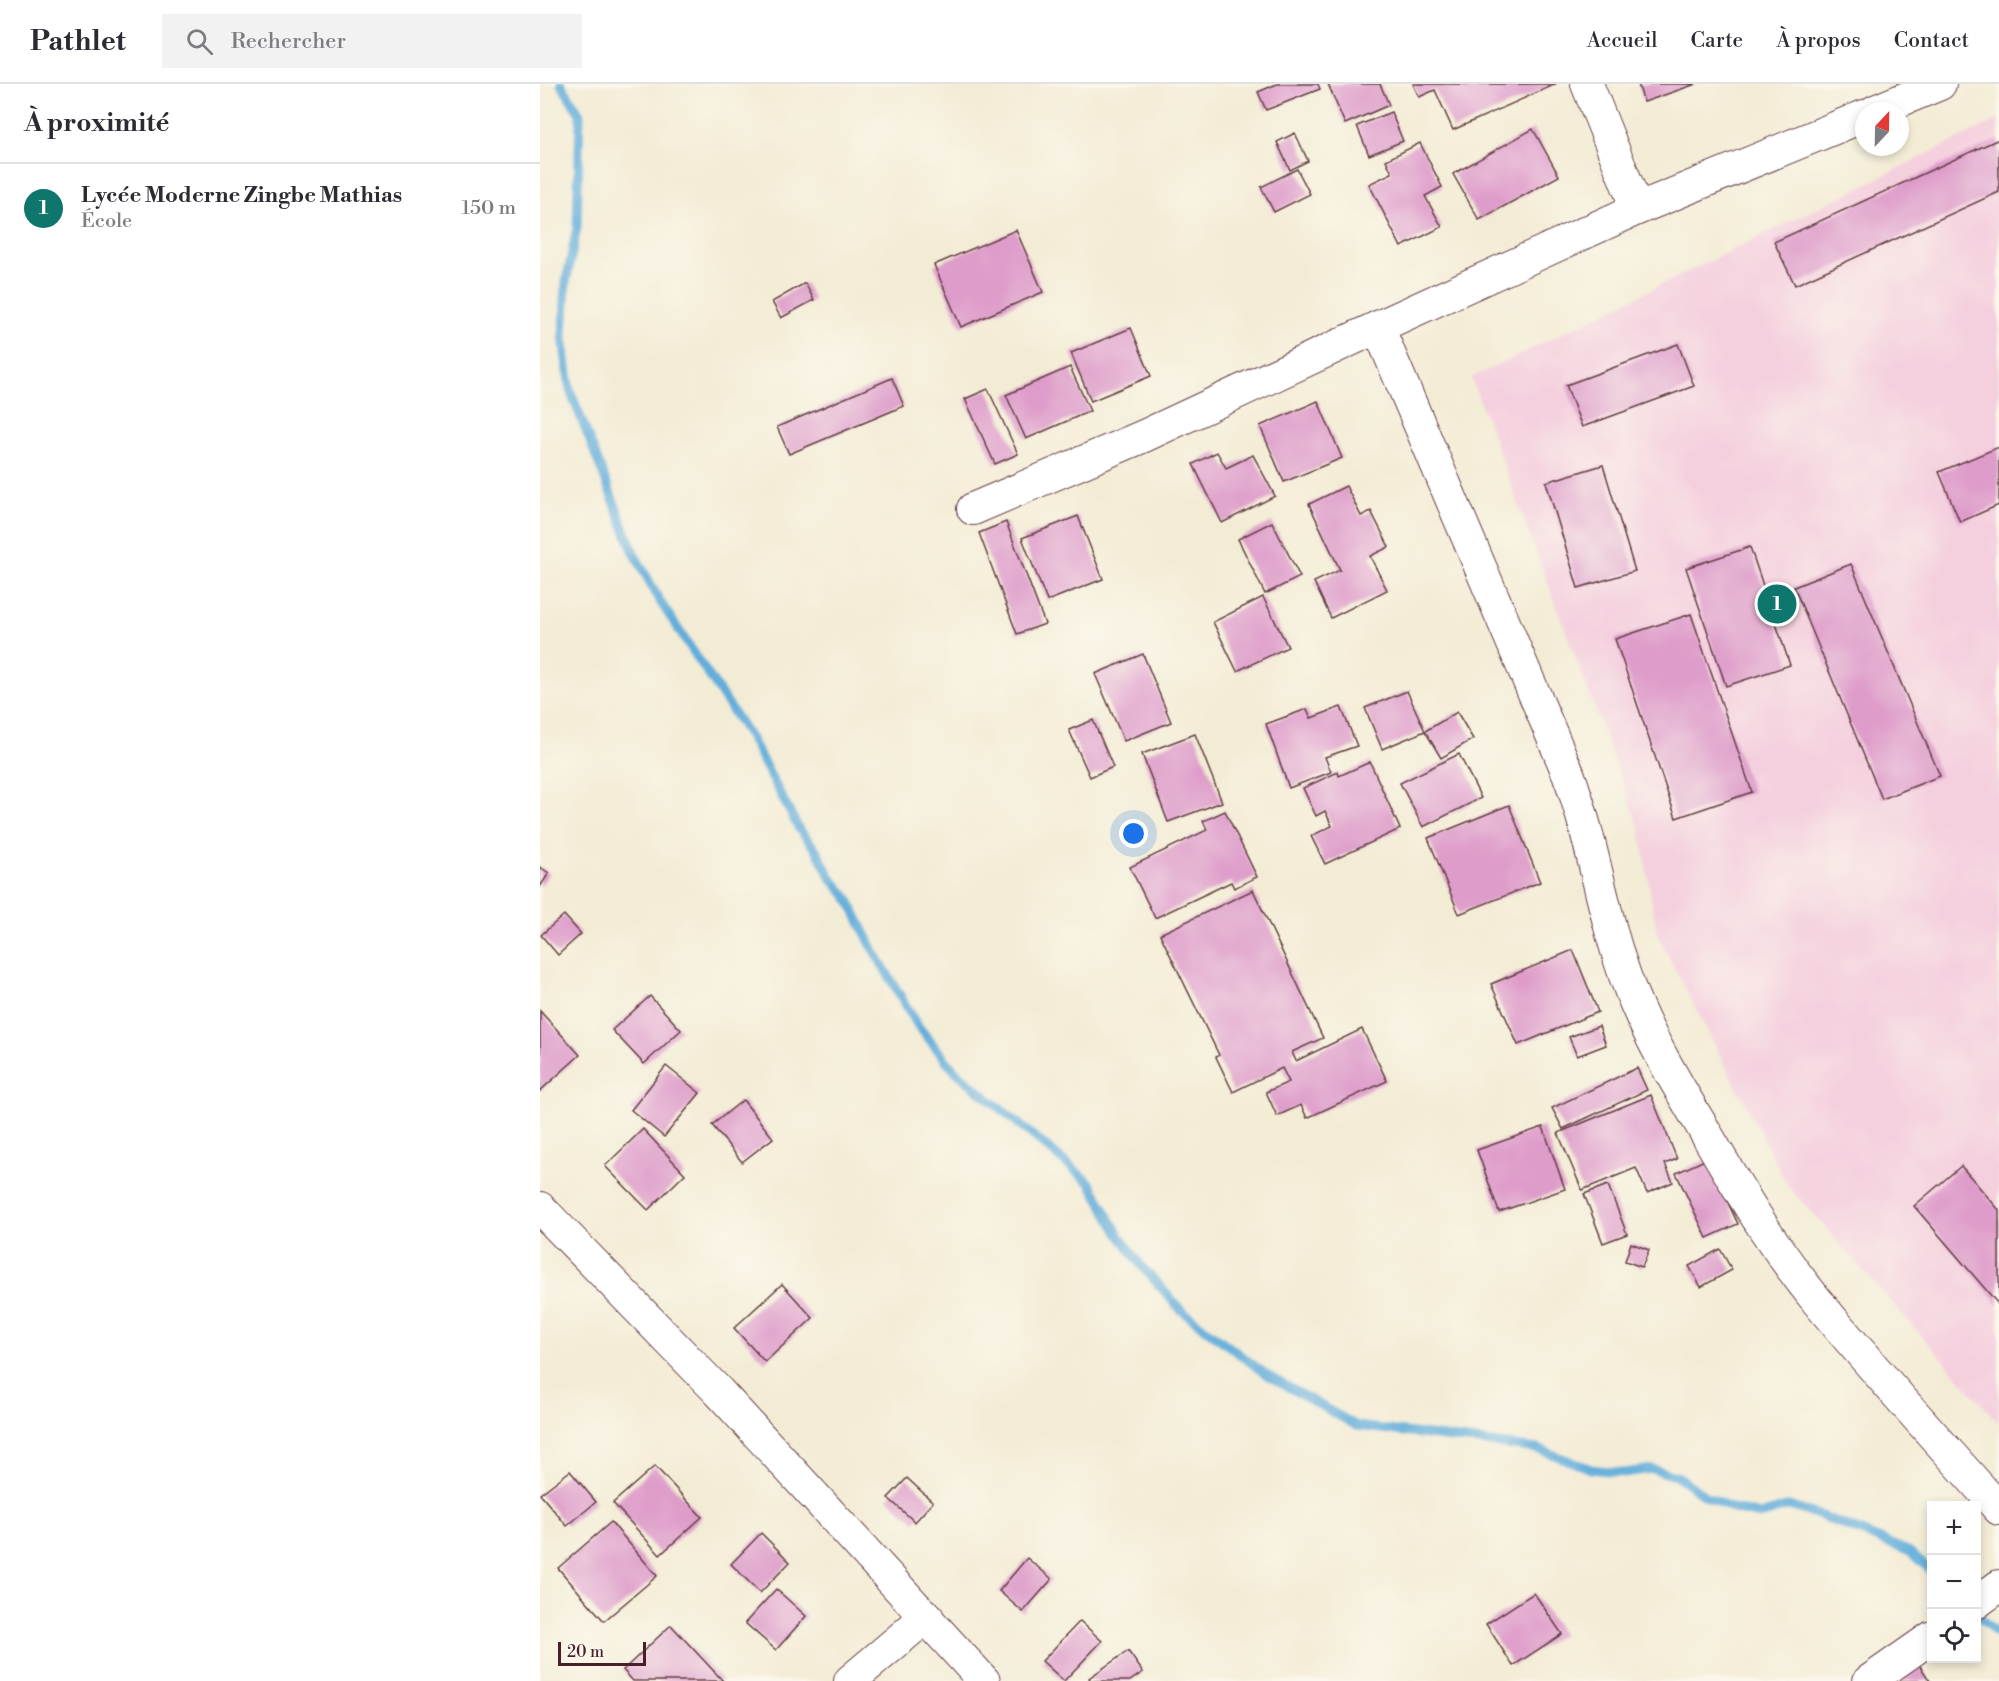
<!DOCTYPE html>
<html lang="fr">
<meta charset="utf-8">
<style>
:root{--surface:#fff;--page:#f2f2f3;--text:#2b2b33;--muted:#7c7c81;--line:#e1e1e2;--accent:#0f766e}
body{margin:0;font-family:"Libre Bodoni",serif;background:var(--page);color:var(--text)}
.controls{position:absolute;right:18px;bottom:18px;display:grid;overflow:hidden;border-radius:0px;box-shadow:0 3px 9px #0003}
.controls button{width:54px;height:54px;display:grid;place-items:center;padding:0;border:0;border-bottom:2px solid var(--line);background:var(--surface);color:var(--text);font:30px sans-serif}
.compass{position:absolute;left:1315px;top:18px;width:54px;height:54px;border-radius:50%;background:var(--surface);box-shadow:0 3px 9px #0003;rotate:22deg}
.scale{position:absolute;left:18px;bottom:15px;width:88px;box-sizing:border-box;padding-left:6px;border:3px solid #4a1f2b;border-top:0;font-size:16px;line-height:21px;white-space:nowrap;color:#4a1f2b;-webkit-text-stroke:4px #fbf7ec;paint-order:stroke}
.you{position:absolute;left:594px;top:750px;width:21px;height:21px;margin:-15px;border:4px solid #fff;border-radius:50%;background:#1a73e8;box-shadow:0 0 0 9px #1a73e833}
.badge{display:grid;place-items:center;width:39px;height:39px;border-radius:50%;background:var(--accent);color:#fff;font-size:20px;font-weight:700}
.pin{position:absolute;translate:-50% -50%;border:3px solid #fff;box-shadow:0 2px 6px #0006}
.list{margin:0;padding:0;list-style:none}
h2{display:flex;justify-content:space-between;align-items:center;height:78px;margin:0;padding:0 24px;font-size:26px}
h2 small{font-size:20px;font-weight:400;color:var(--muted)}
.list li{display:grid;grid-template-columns:39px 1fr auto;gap:18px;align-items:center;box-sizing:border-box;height:90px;padding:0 24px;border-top:2px solid var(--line)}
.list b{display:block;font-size:22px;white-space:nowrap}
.list p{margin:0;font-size:20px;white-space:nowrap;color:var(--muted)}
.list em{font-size:20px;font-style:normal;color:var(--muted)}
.icon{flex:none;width:33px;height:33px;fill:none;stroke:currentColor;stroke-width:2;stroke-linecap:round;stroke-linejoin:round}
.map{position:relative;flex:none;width:1459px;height:1597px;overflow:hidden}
header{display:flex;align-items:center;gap:36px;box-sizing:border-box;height:84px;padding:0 30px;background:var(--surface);border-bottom:2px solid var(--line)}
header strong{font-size:28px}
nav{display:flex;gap:33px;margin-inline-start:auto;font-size:21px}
.search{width:420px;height:54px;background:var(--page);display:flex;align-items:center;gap:15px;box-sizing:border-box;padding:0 21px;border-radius:0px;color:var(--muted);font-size:22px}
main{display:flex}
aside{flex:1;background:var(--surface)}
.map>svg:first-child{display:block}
</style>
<header>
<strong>Pathlet</strong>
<div class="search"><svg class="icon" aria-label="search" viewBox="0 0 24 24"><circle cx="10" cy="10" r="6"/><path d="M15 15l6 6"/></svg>Rechercher</div>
<nav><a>Accueil</a><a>Carte</a><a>À propos</a><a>Contact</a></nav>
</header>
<main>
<aside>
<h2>À proximité<small></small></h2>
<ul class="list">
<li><span class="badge">1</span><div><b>Lycée Moderne Zingbe Mathias</b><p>École</p></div><em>150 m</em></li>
</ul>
</aside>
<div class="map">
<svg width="1459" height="1597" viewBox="0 0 1459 1597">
<rect width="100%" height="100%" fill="#fbf7ec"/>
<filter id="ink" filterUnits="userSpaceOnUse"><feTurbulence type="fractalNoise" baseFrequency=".0167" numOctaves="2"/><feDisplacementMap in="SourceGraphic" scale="12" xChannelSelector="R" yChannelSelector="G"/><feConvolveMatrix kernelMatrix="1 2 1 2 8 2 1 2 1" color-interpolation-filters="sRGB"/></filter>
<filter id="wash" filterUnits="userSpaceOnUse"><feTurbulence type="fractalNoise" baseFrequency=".008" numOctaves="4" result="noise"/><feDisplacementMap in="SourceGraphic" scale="24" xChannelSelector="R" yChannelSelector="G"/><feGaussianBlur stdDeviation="1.35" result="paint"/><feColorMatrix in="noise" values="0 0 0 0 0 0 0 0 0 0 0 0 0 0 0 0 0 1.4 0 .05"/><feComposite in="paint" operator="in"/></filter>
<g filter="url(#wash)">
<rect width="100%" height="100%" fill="#f3ecd5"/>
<polygon fill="#f4cfde" points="1459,35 1459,1339 1248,1102 1117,850 1100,745 931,294"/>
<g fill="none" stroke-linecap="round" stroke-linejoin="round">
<g stroke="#62adda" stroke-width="9">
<polyline points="21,0 40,30 37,143 26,198 23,253 30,306 94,469 121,519 211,655 259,745 277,767 291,794 308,814 334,867 378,942 414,986 550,1099 578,1149 600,1180 641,1226 727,1291 817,1342 998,1365 1051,1385 1084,1389 1112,1385 1139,1393 1164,1411 1194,1425 1220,1431 1249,1422 1282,1432 1370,1468 1392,1488"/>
<polyline points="1436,1530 1459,1551"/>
</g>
</g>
<g id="blocks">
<g fill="#de9cca">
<polygon points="737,0 778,0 780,5 726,26 718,8"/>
<polygon points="788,0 840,0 849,21 805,40"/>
<polygon points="873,0 1016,0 913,46 895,6 879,13"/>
<polygon points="1098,0 1156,0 1104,18"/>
<polygon points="851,28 863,57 829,71 817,42"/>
<polygon points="993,45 1019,92 939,136 913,90"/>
<polygon points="755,49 768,77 750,86 737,58"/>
<polygon points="1459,55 1459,108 1255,201 1234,158"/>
<polygon points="880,59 902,103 885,112 902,143 861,163 829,100 852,89 846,76"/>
<polygon points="757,85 770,110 734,128 721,103"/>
<polygon points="476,146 503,208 421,243 394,181"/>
<polygon points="265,199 274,216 241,234 232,218"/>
<polygon points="591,244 611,292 551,317 531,269"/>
<polygon points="1138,260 1154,302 1042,343 1026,301"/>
<polygon points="530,283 550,327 486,355 466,311"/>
<polygon points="352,294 364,322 249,370 237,343"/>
<polygon points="448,305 478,370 455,380 425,315"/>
<polygon points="778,317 802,374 744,398 720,342"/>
<polygon points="1459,363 1459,421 1420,438 1399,388"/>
<polygon points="677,368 686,384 713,371 735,412 682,439 653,380"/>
<polygon points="1063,381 1095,487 1038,504 1006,398"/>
<polygon points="806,402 821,432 831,427 849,463 830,472 847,506 791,534 774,498 800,486 769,420"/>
<polygon points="538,432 563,495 507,517 482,454"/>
<polygon points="466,438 505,540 477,550 439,449"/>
<polygon points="732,438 760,493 725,510 698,455"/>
<polygon points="1210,463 1250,581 1186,602 1146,484"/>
<polygon points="1311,480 1400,692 1342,715 1254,503"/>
<polygon points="723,513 748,563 697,587 673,538"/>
<polygon points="1151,530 1212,708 1136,734 1075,555"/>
<polygon points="603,570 631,638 584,657 555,590"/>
<polygon points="867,607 885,647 842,665 825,624"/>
<polygon points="801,623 817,662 785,673 791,688 749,704 726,640 767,625 771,634"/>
<polygon points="917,628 933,655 901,674 885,647"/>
<polygon points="553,636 573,683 550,693 529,646"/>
<polygon points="655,650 682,718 628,738 602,670"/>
<polygon points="919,670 941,714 883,743 860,699"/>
<polygon points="830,678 860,745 785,780 771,752 792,742 785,727 776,732 763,704 798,688 799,692"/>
<polygon points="969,721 1000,798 919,830 888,754"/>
<polygon points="685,727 717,793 694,804 691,798 615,834 590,783 667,746 663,737"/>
<polygon points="0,783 9,789 0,803"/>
<polygon points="713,806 783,954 752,968 756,977 822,945 847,997 767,1034 761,1021 737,1032 726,1008 749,998 742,984 693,1008 676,973 679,971 620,850"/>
<polygon points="24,831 41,850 18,871 1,851"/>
<polygon points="1033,866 1058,928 978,961 951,900"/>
<polygon points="110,912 141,946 104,980 72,946"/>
<polygon points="0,927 40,971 0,1007"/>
<polygon points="1059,942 1066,961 1037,972 1029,953"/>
<polygon points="126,982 160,1009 124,1053 91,1026"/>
<polygon points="1097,984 1107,1006 1023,1045 1012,1024"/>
<polygon points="1111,1011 1137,1075 1125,1080 1133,1098 1107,1109 1096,1084 1042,1106 1018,1049"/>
<polygon points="203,1016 233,1054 202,1078 172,1041"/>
<polygon points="1003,1043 1025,1105 959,1128 937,1066"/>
<polygon points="103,1045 145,1090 108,1126 65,1082"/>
<polygon points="1167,1075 1198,1140 1167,1154 1136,1089"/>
<polygon points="1421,1082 1459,1126 1459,1221 1374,1122"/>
<polygon points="1068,1101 1087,1150 1063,1159 1044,1110"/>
<polygon points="1091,1159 1109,1166 1102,1183 1085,1177"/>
<polygon points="1180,1165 1192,1186 1161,1203 1149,1182"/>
<polygon points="242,1200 273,1234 225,1278 194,1244"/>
<polygon points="115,1382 162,1433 120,1471 73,1419"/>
<polygon points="30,1387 56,1418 27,1442 0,1410"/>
<polygon points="367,1394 393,1418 375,1438 348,1414"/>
<polygon points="71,1438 117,1492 64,1537 18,1484"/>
<polygon points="221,1449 250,1478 220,1509 191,1480"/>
<polygon points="487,1474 512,1495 483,1528 459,1507"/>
<polygon points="236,1505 266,1532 236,1566 205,1539"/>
<polygon points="994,1509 1022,1550 973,1582 946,1540"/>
<polygon points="540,1537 562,1557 524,1597 502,1577"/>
<polygon points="131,1541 183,1597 93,1597 83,1586"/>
<polygon points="588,1567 603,1588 590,1597 551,1597 549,1594"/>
<polygon points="1376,1576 1390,1597 1353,1597"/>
</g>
</g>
</g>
<g filter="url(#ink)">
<use href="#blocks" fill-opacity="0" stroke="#633e44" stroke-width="1.5"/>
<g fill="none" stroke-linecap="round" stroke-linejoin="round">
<defs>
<g id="minor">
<polyline points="1047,0 1097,125 1324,32"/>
<polyline points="1335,27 1400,0"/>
<path d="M1097 125 838 243 1028 689C1056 764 1064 846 1096 920 1114 962 1137 1000 1160 1039 1196 1101 1232 1162 1277 1217 1335 1288 1398 1356 1459 1425"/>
<polyline points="433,425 604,352 838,243"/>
<polyline points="0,1124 179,1308 444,1597"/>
<polyline points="1436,1519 1459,1502"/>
<polyline points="310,1597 387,1532"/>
<polyline points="1329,1597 1392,1553"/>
</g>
</defs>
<use href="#minor" stroke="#633e44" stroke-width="34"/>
<use href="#minor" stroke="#fff" stroke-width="32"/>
</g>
</g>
</svg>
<div class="controls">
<button>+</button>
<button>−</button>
<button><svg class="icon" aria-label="locate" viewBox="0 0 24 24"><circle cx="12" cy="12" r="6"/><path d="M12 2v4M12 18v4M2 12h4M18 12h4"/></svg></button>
</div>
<svg class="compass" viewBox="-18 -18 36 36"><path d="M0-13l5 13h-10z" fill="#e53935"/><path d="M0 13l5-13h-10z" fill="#7c7c81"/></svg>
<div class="scale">20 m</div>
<div class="you"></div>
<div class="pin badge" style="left:1237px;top:520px">1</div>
</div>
</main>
